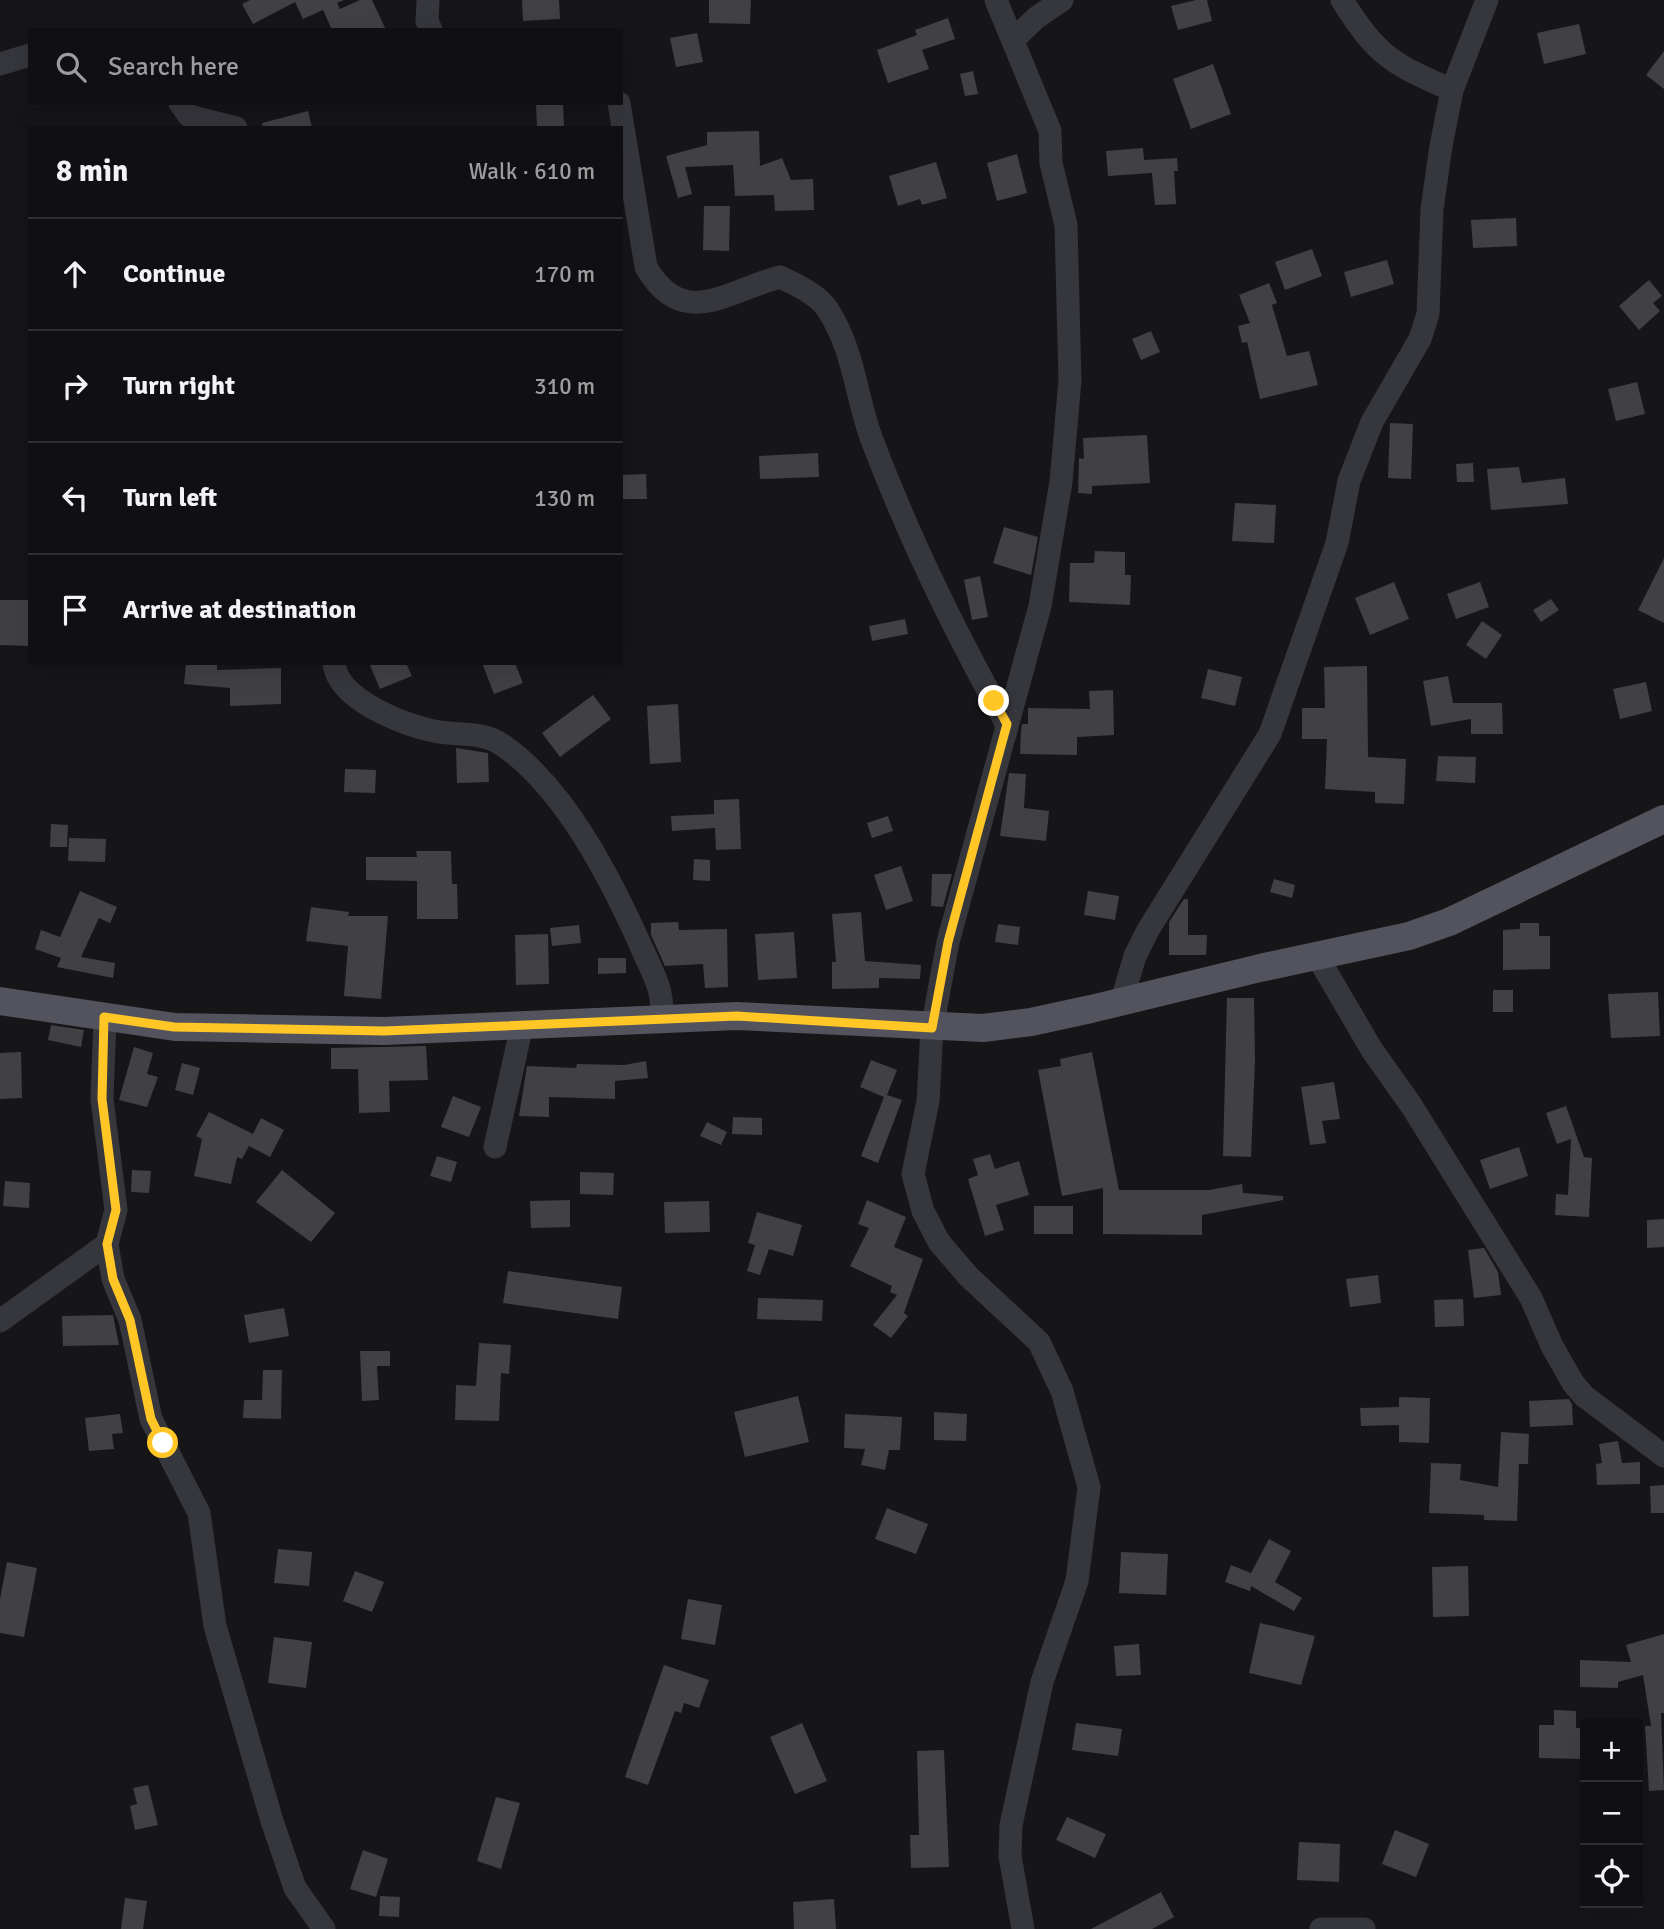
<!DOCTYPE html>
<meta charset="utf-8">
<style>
:root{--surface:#101012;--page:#19191b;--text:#f1f3f6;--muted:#9c9d9f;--line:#303032}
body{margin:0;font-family:Signika,sans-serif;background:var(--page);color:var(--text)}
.controls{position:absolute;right:21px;bottom:21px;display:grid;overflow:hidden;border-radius:0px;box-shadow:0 7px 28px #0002}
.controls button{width:63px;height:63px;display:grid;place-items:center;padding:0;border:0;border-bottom:2px solid var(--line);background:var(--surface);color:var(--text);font:35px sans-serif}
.stop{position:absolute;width:21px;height:21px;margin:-16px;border:5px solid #ffc626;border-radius:50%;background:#fff}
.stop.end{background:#ffc626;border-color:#fff;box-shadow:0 2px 7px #0008}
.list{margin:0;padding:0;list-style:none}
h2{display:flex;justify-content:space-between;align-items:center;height:91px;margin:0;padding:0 28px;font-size:30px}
h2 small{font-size:23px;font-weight:400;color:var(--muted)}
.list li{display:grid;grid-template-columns:46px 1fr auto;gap:21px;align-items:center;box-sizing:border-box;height:112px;padding:0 28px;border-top:2px solid var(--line)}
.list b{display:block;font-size:26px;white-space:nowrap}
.list em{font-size:23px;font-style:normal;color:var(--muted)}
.icon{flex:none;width:38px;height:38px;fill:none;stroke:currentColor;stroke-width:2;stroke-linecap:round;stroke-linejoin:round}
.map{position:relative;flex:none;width:1664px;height:1929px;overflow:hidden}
.search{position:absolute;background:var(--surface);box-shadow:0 7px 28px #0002;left:28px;top:28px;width:595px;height:77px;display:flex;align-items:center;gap:18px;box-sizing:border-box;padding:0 24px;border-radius:0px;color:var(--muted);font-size:26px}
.panel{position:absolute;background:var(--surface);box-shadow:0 7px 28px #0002;left:28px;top:126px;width:595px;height:539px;border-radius:0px}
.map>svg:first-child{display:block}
</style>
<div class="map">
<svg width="1664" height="1929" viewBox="0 0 1664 1929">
<rect width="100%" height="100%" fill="#161518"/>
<g fill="#404045">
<polygon points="250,0 344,0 337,3 340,9 360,0 372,0 386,30 332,30 323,10 303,19 295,2 253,24 242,4"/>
<polygon points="522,0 559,0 560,19 523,21"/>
<polygon points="709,0 751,0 750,24 709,23"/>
<polygon points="1196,0 1207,0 1212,21 1178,30 1171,6"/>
<polygon points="948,18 955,39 922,50 929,69 888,83 877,50 917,35 915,30"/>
<polygon points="1579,24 1586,54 1544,64 1537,33"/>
<polygon points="697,33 703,62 676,67 670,38"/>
<polygon points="1664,51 1664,89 1646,75"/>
<polygon points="1213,64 1231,114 1191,129 1173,79"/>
<polygon points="973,71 978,94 965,96 960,74"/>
<polygon points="536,103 563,103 564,128 537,128"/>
<polygon points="308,111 312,128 263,128 262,123"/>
<polygon points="759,131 760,166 782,158 791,180 813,179 814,210 775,211 774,195 735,196 733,165 685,167 692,194 678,198 666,156 707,145 707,132"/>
<polygon points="1143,148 1144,160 1177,158 1178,171 1174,171 1176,204 1155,205 1152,173 1108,176 1106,151"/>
<polygon points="1017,154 1027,193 997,201 987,163"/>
<polygon points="936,162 947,198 922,205 920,199 898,206 889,176"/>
<polygon points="704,206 730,206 729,251 703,250"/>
<polygon points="1516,218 1517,246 1473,248 1471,220"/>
<polygon points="1312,249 1322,276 1285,290 1275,262"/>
<polygon points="1387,260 1394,284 1351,297 1344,272"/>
<polygon points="1649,280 1662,296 1653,303 1660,311 1639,330 1619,306"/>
<polygon points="1269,283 1277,303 1272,305 1287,356 1309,351 1318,385 1260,399 1247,342 1242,343 1238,326 1250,323 1239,295"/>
<polygon points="1151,331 1160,352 1141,360 1132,339"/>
<polygon points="1637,382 1645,414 1616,421 1608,389"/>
<polygon points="1390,423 1413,424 1411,479 1388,478"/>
<polygon points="1147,435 1150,483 1092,486 1092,494 1078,493 1079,458 1084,459 1083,438"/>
<polygon points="818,453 819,477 760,479 759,456"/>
<polygon points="1473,463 1474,482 1457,482 1456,464"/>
<polygon points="1519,467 1522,483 1565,478 1568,504 1491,510 1487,469"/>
<polygon points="646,474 647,499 621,499 621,475"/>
<polygon points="1235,503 1276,505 1274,543 1232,541"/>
<polygon points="1004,527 1038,537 1031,575 993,563"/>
<polygon points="1095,551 1125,552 1125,575 1131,575 1130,605 1069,602 1070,563 1094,563"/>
<polygon points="1664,558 1664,623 1638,610"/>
<polygon points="980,576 988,617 972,620 964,580"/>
<polygon points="1394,582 1409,619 1370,635 1355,598"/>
<polygon points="1480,582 1489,607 1456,619 1447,594"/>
<polygon points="1551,599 1559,610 1541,622 1533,610"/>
<polygon points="0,600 29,600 28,646 0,645"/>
<polygon points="905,619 908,634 872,641 869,626"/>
<polygon points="1482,621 1502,635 1486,659 1466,645"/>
<polygon points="186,663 217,663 217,670 281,668 281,704 230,706 230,688 184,684"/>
<polygon points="369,663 406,663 412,676 380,689"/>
<polygon points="482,663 515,663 523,683 494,694"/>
<polygon points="1367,666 1368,757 1406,759 1404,804 1375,803 1375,792 1325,789 1327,739 1302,739 1302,708 1325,708 1324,667"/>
<polygon points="1208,669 1242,677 1235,706 1201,698"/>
<polygon points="1448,676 1453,703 1502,703 1503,734 1471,734 1471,719 1431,726 1423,681"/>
<polygon points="1646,682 1652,711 1620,719 1613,689"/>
<polygon points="1113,690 1114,735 1077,737 1077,755 1020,754 1021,730 1022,724 1028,724 1028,708 1090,709 1089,691"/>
<polygon points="593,695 611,719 560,757 542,733"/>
<polygon points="678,704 681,762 650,764 647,706"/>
<polygon points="456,748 488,753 489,782 457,783"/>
<polygon points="1438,756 1476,757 1475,783 1436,781"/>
<polygon points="345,769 376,770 375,793 344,792"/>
<polygon points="1009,773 1026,774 1024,808 1049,811 1046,841 1000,836"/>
<polygon points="739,799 741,849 716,850 715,828 672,831 671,816 714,814 714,800"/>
<polygon points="888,816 893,831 872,838 867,823"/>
<polygon points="51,824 68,825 67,847 50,847"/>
<polygon points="69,838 106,839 105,862 68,861"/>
<polygon points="416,851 451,851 452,884 457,884 458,919 417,919 417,881 366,880 366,857 417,857"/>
<polygon points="694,859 710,860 710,881 693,880"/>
<polygon points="901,866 913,901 886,910 874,875"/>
<polygon points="932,874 952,874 943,907 931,906"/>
<polygon points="1274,879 1295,885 1292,898 1270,892"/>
<polygon points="80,891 117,907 110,923 99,918 81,957 115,963 113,978 57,967 61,958 35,949 41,930 60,937"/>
<polygon points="1088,891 1119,896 1115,920 1084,915"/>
<polygon points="1184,899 1188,899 1188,935 1207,935 1206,955 1169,955 1169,922"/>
<polygon points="311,907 349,912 348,916 388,916 381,999 344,996 348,946 306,941"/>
<polygon points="861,912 865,961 921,965 920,979 879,978 879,988 832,989 832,962 836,962 832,914"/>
<polygon points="678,922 679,930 727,929 728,987 705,988 703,964 665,966 651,935 651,923"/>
<polygon points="1520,923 1539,923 1539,936 1550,936 1550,969 1503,970 1503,930 1520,929"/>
<polygon points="998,924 1020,927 1018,945 995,942"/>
<polygon points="579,925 581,943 552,946 550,928"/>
<polygon points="794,932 797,978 758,980 755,934"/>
<polygon points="548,934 549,984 516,985 515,935"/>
<polygon points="598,958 626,958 626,973 598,974"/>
<rect x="1493" y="990" width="20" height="22"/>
<polygon points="1658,992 1660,1036 1611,1038 1608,994"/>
<polygon points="1227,998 1254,998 1255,1060 1251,1157 1223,1156"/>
<polygon points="51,1025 84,1030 81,1047 48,1040"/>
<polygon points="426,1046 428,1080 389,1081 390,1112 359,1113 358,1069 331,1069 331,1048"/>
<polygon points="134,1047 153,1053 147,1074 158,1077 147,1107 119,1100"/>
<polygon points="21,1052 22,1098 0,1099 0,1053"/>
<polygon points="1092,1052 1119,1190 1209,1190 1242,1184 1243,1193 1283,1196 1283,1200 1202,1215 1202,1235 1103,1234 1103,1188 1062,1196 1038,1070 1061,1066 1060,1059"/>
<polygon points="871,1060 897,1070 887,1095 902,1100 878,1163 861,1156 884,1097 860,1087"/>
<polygon points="646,1061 648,1078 615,1081 615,1099 549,1097 549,1117 519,1116 527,1066 576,1068 577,1064 624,1065"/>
<polygon points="182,1063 200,1068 193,1095 175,1090"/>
<polygon points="1334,1082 1340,1119 1322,1121 1326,1143 1310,1145 1301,1087"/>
<polygon points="453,1096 481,1107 469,1137 441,1127"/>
<polygon points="1566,1106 1584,1157 1592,1158 1589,1217 1555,1215 1556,1194 1568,1195 1571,1139 1557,1144 1546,1113"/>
<polygon points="209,1112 253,1134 261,1118 284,1130 270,1157 249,1146 242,1159 237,1157 231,1184 194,1176 202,1139 196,1136"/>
<polygon points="733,1117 762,1118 762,1135 732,1134"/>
<polygon points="707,1122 727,1132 721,1145 700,1136"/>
<polygon points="1519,1147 1528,1176 1490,1189 1480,1160"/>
<polygon points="990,1154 995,1169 1019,1161 1029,1195 996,1205 1004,1230 985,1236 968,1179 978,1175 973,1159"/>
<polygon points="437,1156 457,1162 451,1182 430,1176"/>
<polygon points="132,1170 151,1171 149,1193 131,1192"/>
<polygon points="282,1170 335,1213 311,1242 256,1202"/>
<polygon points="580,1172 614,1173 613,1195 580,1194"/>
<polygon points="5,1181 30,1183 29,1208 3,1206"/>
<polygon points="570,1200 570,1227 531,1228 530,1201"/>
<polygon points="867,1200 906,1217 894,1247 923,1259 904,1313 908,1316 891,1338 873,1325 897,1295 890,1292 892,1286 850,1266 869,1228 858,1224"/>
<polygon points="709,1201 710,1232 665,1233 664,1202"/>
<rect x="1034" y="1206" width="39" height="28"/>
<polygon points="757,1212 802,1225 793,1256 769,1249 760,1275 747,1271 755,1245 748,1243"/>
<polygon points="1664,1219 1664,1247 1647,1248 1647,1220"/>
<polygon points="1484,1248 1498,1272 1501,1295 1474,1298 1468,1250"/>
<polygon points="508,1271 622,1287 618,1319 503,1303"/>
<polygon points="1378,1275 1381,1303 1350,1307 1346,1279"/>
<polygon points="758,1298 823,1300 822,1321 757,1319"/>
<polygon points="1463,1299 1464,1326 1435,1327 1434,1300"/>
<polygon points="284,1308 289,1336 249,1343 244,1315"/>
<polygon points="113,1315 119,1345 63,1346 62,1316"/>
<polygon points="479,1343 511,1345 509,1374 501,1373 499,1421 455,1420 456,1385 476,1386"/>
<polygon points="360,1351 390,1351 390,1366 377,1366 379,1400 362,1401"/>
<polygon points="263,1370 282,1370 281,1419 243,1418 244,1400 262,1400"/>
<polygon points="798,1396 809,1442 745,1457 734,1412"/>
<polygon points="1399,1397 1430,1398 1429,1443 1399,1442 1399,1425 1361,1426 1360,1408 1399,1407"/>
<polygon points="1569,1399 1572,1404 1573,1425 1530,1427 1529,1401"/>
<polygon points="934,1412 967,1414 966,1441 934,1440"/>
<polygon points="120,1414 123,1433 112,1434 114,1449 89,1451 85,1418"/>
<polygon points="845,1414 902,1417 900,1450 889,1450 885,1470 861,1465 865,1449 844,1448"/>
<polygon points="1501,1432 1529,1434 1528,1464 1519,1464 1517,1521 1484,1520 1484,1515 1429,1513 1431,1463 1461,1464 1460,1480 1498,1487"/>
<polygon points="1618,1441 1622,1463 1640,1462 1640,1484 1597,1485 1596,1464 1602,1463 1599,1444"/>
<polygon points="1664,1485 1664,1513 1651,1513 1650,1486"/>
<polygon points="887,1508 928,1524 916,1554 875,1539"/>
<polygon points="1269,1539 1291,1551 1275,1582 1302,1598 1294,1611 1251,1586 1250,1591 1225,1582 1231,1565 1251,1573"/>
<polygon points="278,1549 312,1552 309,1586 274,1583"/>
<polygon points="1121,1552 1168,1554 1166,1595 1119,1593"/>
<polygon points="7,1562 37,1568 24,1637 0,1633 0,1599"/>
<polygon points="1468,1566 1469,1616 1433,1617 1432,1567"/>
<polygon points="355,1571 384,1582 372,1612 343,1601"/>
<polygon points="688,1599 722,1605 715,1645 681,1639"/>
<polygon points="1260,1623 1315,1636 1301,1685 1249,1673"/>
<polygon points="1664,1634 1664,1713 1661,1713 1664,1790 1649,1791 1645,1726 1651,1726 1643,1675 1618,1682 1618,1688 1580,1687 1580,1660 1631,1662 1626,1645"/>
<polygon points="274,1637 312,1642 306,1688 268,1683"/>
<polygon points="1139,1644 1141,1675 1116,1676 1114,1646"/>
<polygon points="664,1665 709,1680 699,1708 684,1703 681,1713 675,1711 648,1785 625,1777"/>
<polygon points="1554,1710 1576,1711 1576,1728 1585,1728 1585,1759 1539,1758 1539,1725 1554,1725"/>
<polygon points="802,1723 827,1781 795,1794 770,1737"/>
<polygon points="1076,1723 1122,1729 1118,1756 1072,1750"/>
<polygon points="944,1750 949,1867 911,1868 910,1835 919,1835 917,1751"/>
<polygon points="148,1785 158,1825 135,1830 130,1806 137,1804 133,1788"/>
<polygon points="496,1797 520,1803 501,1869 477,1861"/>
<polygon points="1067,1817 1106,1834 1095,1858 1056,1840"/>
<polygon points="1395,1830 1429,1844 1416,1877 1382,1864"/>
<polygon points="1299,1842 1340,1844 1339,1882 1297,1880"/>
<polygon points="363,1850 388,1859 376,1897 350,1889"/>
<polygon points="1161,1892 1174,1917 1152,1929 1091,1929"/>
<polygon points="380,1896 400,1897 399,1917 379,1916"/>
<polygon points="125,1898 147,1901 143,1929 121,1929"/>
<polygon points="834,1899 836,1929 794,1929 793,1902"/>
</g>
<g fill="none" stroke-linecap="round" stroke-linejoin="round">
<g stroke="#36373d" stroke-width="23">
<polyline points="428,0 427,21 431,30"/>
<polyline points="996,0 1050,131 1051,163 1066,225 1070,380 1061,482 1040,606 948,942 932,1028 928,1101 913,1174 923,1211 939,1242 968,1276 1039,1342 1062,1391 1089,1487 1077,1581 1042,1682 1011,1825 1010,1856 1023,1929"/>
<path d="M1342 0C1377 56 1392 64 1452 90"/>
<polyline points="1013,40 1036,18 1062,0"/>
<polyline points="0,64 30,55"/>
<polyline points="180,103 189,116 236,128"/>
<path d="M619 103 646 267C683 331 726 291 780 277 795 284 819 295 828 310 854 350 856 397 872 440 909 538 956 634 1007 725"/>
<path d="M334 663C337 699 403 725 434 731 457 736 481 731 501 744 566 788 613 883 644 953 654 975 665 994 661 1018"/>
<polyline points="1317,956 1372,1050 1411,1105 1531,1298 1552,1346 1573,1383 1584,1396 1664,1456"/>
<polyline points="1121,1003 1135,956 1148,930 1270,734 1337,543 1349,481 1372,422 1420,339 1428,314 1432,209 1441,146 1452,90 1487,0"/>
<polyline points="105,1017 102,1099 116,1210 107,1244 113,1279 130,1320 151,1419 199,1513 215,1626 272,1821 295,1888 324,1929"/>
<polyline points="495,1147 522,1025"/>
<polyline points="0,1321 107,1244"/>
<polyline points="1321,1929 1364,1929"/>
</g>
<polyline stroke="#52535c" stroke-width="28" points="0,1001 175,1027 384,1031 737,1016 983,1028 1031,1022 1091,1009 1260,968 1409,936 1449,922 1664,819"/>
</g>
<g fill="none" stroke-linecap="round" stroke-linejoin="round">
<polyline stroke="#ffc626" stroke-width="9" points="163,1443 151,1419 130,1320 113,1279 107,1244 116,1210 102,1099 104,1017 174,1027 384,1031 737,1016 932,1028 948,942 1007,724 994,701"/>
</g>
</svg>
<div class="controls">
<button>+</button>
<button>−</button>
<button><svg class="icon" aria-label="locate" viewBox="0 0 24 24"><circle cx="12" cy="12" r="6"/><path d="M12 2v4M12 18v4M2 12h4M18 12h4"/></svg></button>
</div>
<div class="stop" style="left:163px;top:1443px"></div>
<div class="stop end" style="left:994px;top:701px"></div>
<div class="search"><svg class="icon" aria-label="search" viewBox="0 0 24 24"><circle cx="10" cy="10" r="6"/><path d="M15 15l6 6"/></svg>Search here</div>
<section class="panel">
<h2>8 min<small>Walk · 610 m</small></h2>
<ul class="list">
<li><svg class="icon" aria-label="ahead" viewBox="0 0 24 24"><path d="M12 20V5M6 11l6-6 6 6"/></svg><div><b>Continue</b></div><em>170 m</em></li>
<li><svg class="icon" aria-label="right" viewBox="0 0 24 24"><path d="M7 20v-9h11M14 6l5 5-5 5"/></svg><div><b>Turn right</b></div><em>310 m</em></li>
<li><svg class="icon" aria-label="left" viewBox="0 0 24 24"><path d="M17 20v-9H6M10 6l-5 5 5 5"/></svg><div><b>Turn left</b></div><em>130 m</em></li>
<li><svg class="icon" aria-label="arrive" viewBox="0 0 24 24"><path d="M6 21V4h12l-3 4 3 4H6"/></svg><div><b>Arrive at destination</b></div></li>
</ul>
</section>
</div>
